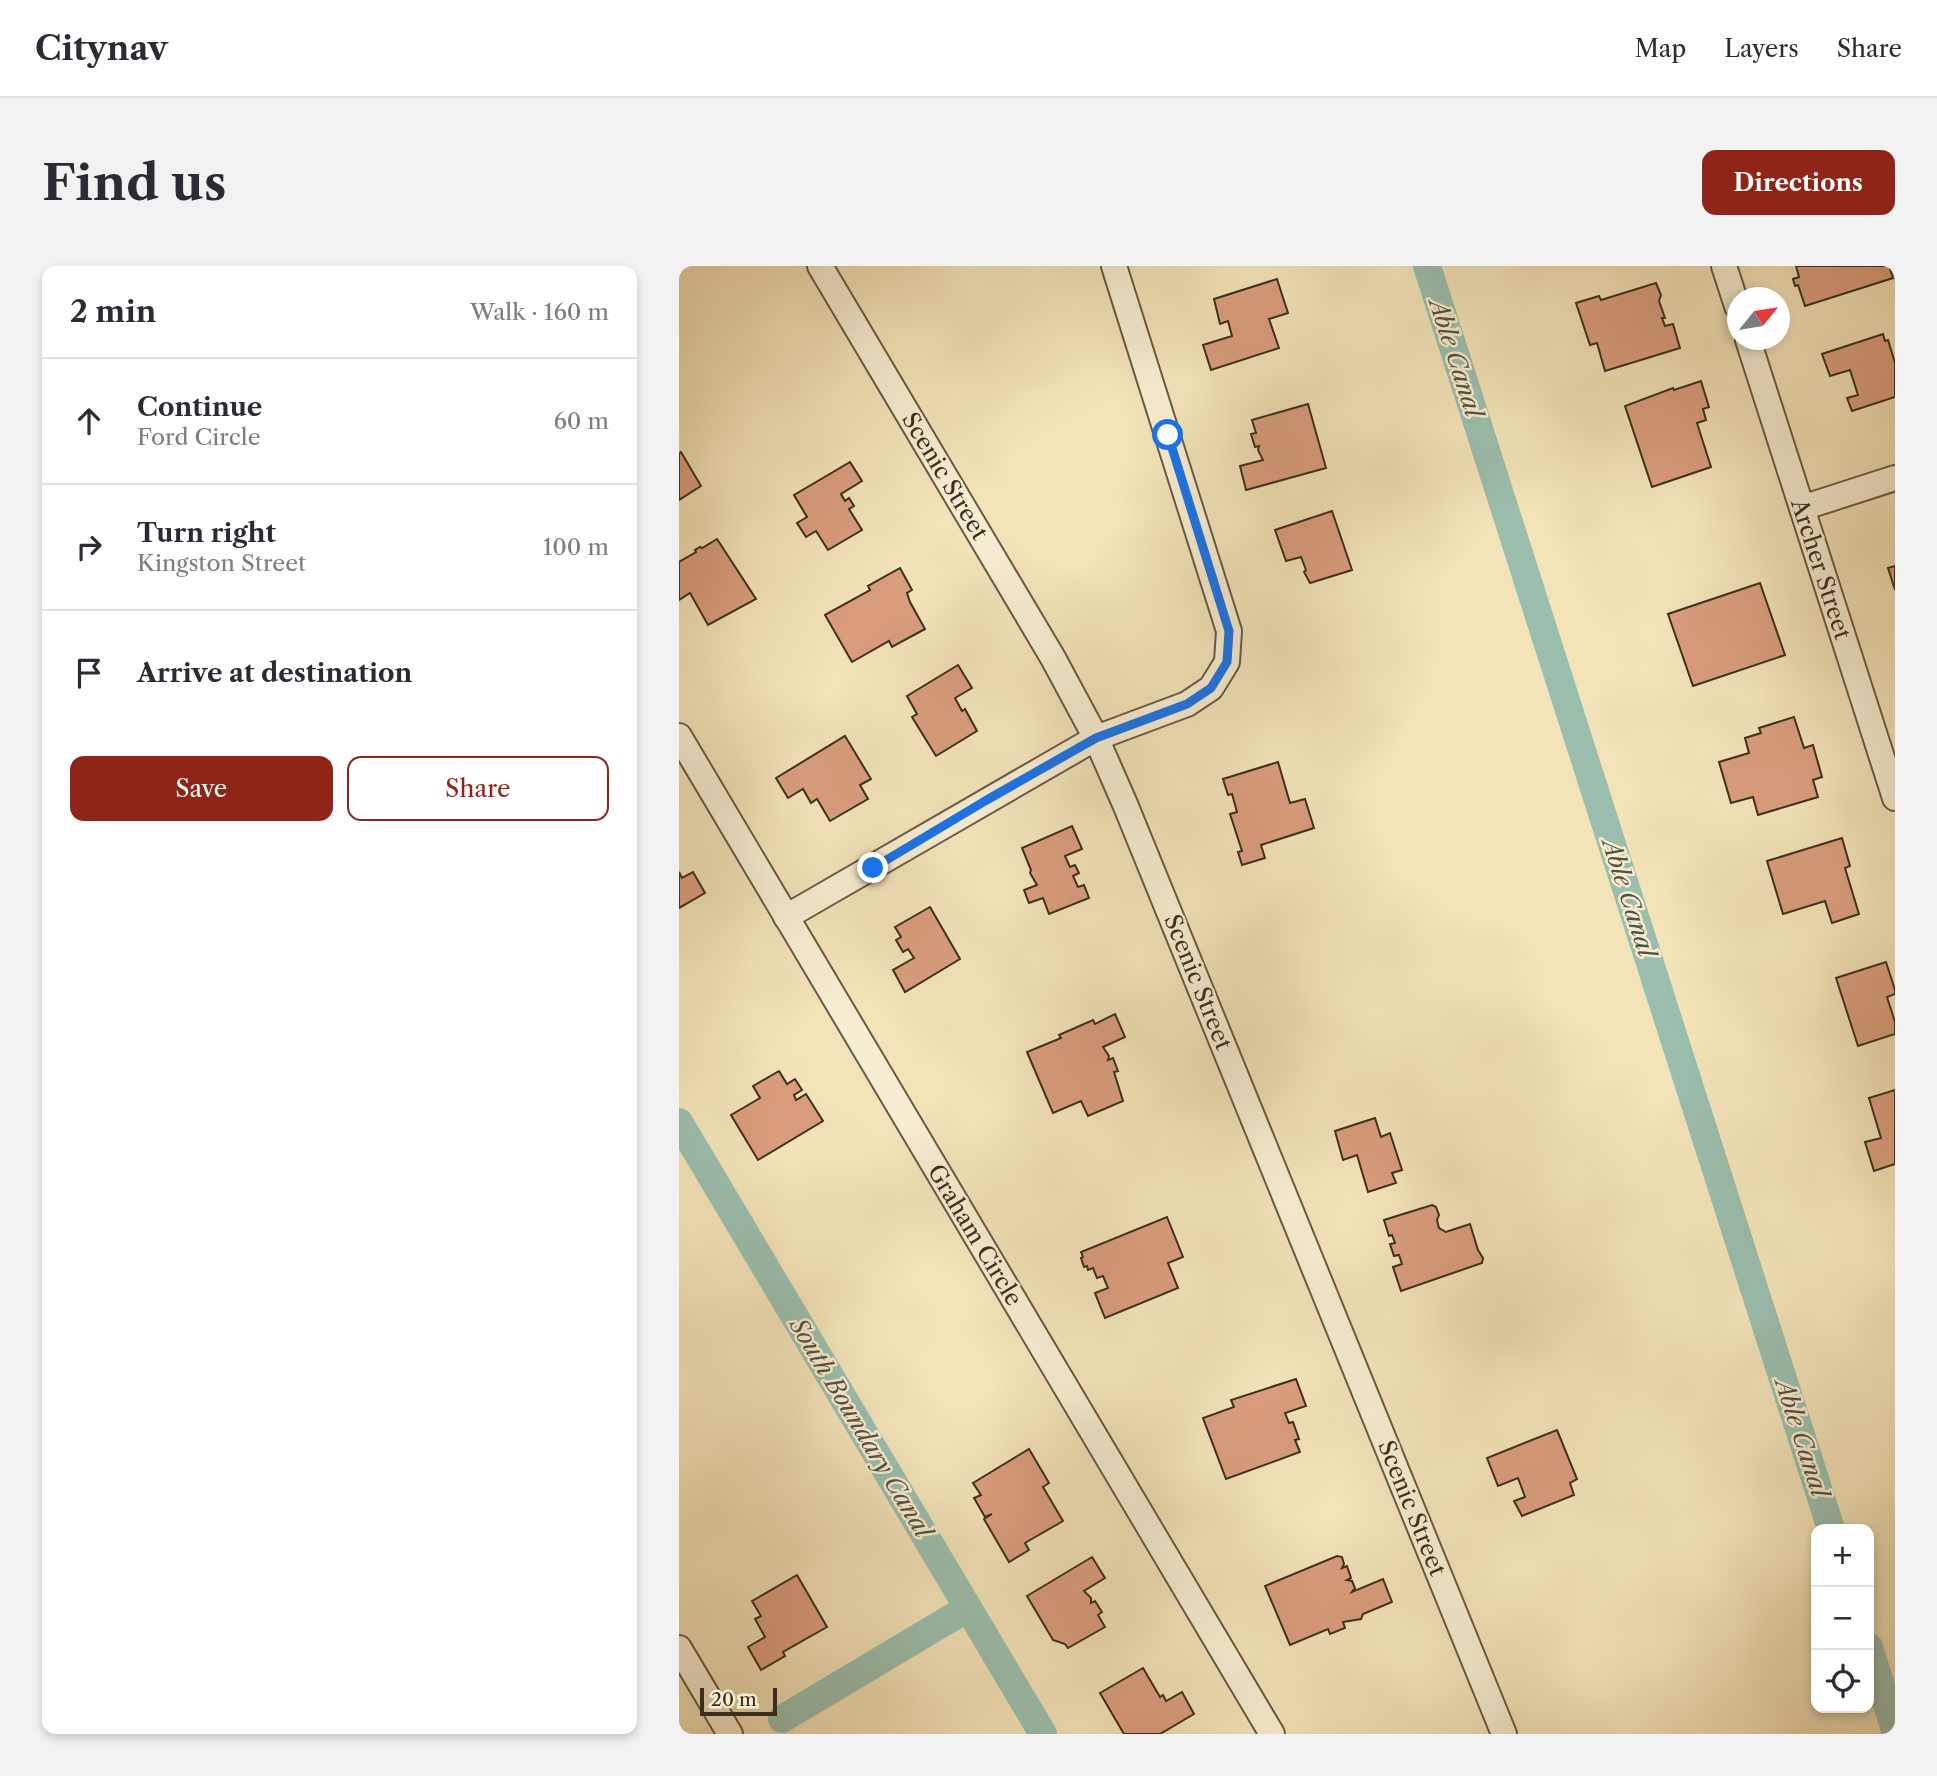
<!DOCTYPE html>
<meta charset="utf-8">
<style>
:root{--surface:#fff;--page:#f2f2f3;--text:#2b2b33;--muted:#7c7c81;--line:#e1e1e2;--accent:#8f2418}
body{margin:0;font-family:"Libre Caslon Text",serif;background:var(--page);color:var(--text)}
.controls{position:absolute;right:21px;bottom:21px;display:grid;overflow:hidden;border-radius:14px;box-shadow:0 4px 10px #0003}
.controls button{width:63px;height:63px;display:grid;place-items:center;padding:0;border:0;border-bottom:2px solid var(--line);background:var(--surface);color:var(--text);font:35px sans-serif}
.compass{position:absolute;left:1048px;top:21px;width:63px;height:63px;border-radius:50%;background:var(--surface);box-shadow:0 4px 10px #0003;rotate:60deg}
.scale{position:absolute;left:21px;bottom:18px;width:77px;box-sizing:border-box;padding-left:7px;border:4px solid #3d2e1c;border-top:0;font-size:19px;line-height:24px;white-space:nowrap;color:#3d2e1c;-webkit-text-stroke:5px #f7edd2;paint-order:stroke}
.stop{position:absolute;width:21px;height:21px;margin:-16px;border:5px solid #1a73e8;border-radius:50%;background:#fff}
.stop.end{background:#1a73e8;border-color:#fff;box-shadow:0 2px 7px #0008}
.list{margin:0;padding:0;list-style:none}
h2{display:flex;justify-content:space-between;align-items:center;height:91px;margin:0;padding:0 28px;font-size:30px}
h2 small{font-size:23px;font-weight:400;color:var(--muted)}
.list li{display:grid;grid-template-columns:46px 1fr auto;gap:21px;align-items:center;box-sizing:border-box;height:126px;padding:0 28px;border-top:2px solid var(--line)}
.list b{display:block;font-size:26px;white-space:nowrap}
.list p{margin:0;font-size:23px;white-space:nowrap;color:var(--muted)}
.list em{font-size:23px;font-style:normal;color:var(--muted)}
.actions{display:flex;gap:14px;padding:21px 28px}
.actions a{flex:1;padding:16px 0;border:2px solid var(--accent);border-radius:14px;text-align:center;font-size:24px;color:var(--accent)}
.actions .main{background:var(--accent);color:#fff}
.icon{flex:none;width:38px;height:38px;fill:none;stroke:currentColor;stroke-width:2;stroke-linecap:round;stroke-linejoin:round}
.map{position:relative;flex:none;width:1216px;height:1468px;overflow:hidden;border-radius:14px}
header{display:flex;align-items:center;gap:42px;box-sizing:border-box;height:98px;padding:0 35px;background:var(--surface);border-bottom:2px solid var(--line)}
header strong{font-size:33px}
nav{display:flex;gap:38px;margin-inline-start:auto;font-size:24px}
.intro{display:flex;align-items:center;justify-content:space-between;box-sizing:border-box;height:168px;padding:0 42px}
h1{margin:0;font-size:49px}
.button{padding:18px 32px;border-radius:14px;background:var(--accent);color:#fff;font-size:24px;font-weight:700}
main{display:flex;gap:42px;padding:0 42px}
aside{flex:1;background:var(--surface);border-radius:14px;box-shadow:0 4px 10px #0003}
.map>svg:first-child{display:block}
</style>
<header>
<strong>Citynav</strong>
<nav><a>Map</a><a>Layers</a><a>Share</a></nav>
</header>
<div class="intro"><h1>Find us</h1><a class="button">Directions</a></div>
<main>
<aside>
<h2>2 min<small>Walk · 160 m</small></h2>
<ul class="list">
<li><svg class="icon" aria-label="ahead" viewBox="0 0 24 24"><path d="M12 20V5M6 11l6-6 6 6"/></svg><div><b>Continue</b><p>Ford Circle</p></div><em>60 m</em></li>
<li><svg class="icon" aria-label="right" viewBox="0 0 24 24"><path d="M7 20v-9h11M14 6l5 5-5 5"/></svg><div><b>Turn right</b><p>Kingston Street</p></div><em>100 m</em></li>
<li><svg class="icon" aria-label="arrive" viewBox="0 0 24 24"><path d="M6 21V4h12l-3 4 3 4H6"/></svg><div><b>Arrive at destination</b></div></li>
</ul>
<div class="actions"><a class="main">Save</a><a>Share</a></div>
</aside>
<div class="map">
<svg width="1216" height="1468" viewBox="0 0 1216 1468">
<rect width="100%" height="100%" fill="#f3e3b9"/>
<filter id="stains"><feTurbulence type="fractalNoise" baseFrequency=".00286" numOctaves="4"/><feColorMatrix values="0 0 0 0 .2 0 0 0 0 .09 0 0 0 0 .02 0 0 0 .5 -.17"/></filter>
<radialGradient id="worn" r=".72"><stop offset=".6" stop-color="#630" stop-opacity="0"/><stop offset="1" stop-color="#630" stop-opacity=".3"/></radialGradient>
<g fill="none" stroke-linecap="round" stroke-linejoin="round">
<g stroke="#9bbead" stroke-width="28">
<polyline points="748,0 1152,1263"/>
<polyline points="0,856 364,1468"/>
<polyline points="1190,1381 1216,1464"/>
<polyline points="103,1453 289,1342"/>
</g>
</g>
<g fill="#d99d7e" stroke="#3d2e1c" stroke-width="2">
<polygon points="1117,0 1210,0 1214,12 1126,40 1119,19 1116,20 1114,13 1120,11"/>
<polygon points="598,13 609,47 590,53 600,82 532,104 524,79 553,70 549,55 541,58 535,33"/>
<polygon points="977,17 982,29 980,35 986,52 983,52 986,60 994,58 1001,82 926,105 918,77 911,79 897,37 920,30 922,34"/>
<polygon points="1204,68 1206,75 1209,74 1216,97 1216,131 1173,145 1168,132 1179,129 1171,104 1151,110 1143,88"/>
<polygon points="1022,115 1030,141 1024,143 1027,154 1018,157 1032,201 973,221 946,140 994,122 995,124"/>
<polygon points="629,138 647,202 567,224 561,200 584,194 579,184 580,180 576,181 572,168 577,167 573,154"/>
<polygon points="2,186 22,220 0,234 0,188"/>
<polygon points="171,196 183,215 162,228 166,235 170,232 175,240 170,243 183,264 149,284 137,265 127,271 118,257 128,251 115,229"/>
<polygon points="653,245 673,304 631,317 625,306 627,304 622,291 607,295 596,264"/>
<polygon points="38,273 77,333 29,359 11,327 0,334 0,296 17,286 16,284 21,281 23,282"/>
<polygon points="1216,300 1216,324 1209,302"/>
<polygon points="221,302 233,324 228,327 231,336 246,363 213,381 210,375 173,396 146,349 191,324 189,320"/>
<polygon points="1081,317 1106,389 1014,420 989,348"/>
<polygon points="279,399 293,422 276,432 283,445 286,443 298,465 257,490 233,451 238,448 228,430"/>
<polygon points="1115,451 1125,482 1134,479 1143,511 1134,514 1139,531 1079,549 1074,531 1052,537 1040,496 1070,487 1066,472 1082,467 1080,462"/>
<polygon points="166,470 192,513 181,519 189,533 151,555 138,533 132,537 124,523 109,532 97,512"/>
<polygon points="599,496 611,537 626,533 635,562 582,579 586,592 563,599 559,586 563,585 551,548 558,546 553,528 549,529 544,513"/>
<polygon points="393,560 403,583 386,590 391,601 396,599 400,607 394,610 399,621 405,619 410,632 370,648 364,632 350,637 345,624 358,619 351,607 352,604 343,582"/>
<polygon points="1163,572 1171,600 1166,602 1180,648 1153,657 1146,635 1104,648 1088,595"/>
<polygon points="0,606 3,612 14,606 26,627 0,642"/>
<polygon points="251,641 281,693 226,726 214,704 235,692 229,683 224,686 217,674 222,671 216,661"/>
<polygon points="1207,696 1216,724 1216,728 1208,731 1216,756 1216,768 1179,780 1157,712"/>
<polygon points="436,748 446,771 424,781 430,790 429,794 434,792 439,805 435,806 444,835 409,850 402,835 374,847 348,786 382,772 380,769 414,754 416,758"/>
<polygon points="100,805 108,818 116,813 123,824 115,829 117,834 127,828 144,855 79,894 52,849 81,832 74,820"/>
<polygon points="1216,824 1216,898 1195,905 1186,876 1202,872 1190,832"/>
<polygon points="696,852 702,871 711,867 723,904 713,907 717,917 689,926 678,889 664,894 656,865"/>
<polygon points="753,939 757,941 760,949 758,954 760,962 767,966 791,958 799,984 804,992 803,997 722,1025 714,1001 723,998 720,989 715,990 711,978 716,977 713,969 710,970 705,954"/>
<polygon points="488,951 504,991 489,997 499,1022 426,1052 416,1027 429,1022 424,1010 418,1012 414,1002 409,1004 408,1000 405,1001 402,992 404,991 402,986"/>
<polygon points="617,1113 627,1140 606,1147 610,1157 614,1156 620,1173 616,1174 621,1186 547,1213 524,1152 555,1141 552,1134"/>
<polygon points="878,1164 898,1213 891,1217 895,1229 843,1250 835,1235 846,1231 839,1212 819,1220 808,1192"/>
<polygon points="350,1183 370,1217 364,1221 384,1255 346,1277 350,1284 330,1296 305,1253 313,1248 306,1251 295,1232 302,1229 294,1217"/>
<polygon points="658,1290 663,1291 665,1298 663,1302 668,1300 672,1312 668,1314 673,1315 676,1322 673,1326 704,1313 713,1336 684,1348 682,1353 664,1356 666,1362 651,1368 649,1363 611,1379 586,1320"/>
<polygon points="413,1291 426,1312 405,1325 412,1332 412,1337 416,1335 423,1346 419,1349 426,1361 389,1382 386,1378 374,1374 348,1330"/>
<polygon points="118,1309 148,1361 104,1386 106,1390 82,1404 69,1381 86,1371 76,1353 82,1350 73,1335"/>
<polygon points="464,1402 481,1431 484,1429 487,1435 503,1426 515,1448 481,1468 445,1468 421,1427"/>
</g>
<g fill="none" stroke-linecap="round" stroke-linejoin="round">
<defs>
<g id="minor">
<polyline points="141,0 374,392 417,472 446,538 825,1468"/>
<polyline points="1045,0 1058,40"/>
<polyline points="1069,74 1216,532"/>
<polyline points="1123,242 1216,212"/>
<polyline points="0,470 593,1468"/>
<polyline points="107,651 417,472 508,438 532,422 548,396 550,365 435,0"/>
<polyline points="0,1382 51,1468"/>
</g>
</defs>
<use href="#minor" stroke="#6a5b43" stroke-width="28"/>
<use href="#minor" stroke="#f7edd2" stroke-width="24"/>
</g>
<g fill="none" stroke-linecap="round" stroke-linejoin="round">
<polyline stroke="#1a73e8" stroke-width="9" points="194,602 306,535 417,472 508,438 532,422 548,396 550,365 489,169"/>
</g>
<g text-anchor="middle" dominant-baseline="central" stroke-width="5" stroke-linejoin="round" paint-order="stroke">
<g font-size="23" fill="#3d2e1c" stroke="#f7edd2">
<text transform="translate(266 210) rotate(59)">Scenic Street</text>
<text transform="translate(1142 303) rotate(72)">Archer Street</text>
<text transform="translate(519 716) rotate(68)">Scenic Street</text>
<text transform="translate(296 969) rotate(59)">Graham Circle</text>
<text transform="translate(733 1242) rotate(68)">Scenic Street</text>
</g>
<g font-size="24" font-style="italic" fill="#545240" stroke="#f7edd2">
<text transform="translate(777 92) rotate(72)">Able Canal</text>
<text transform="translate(950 632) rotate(72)">Able Canal</text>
<text transform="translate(182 1162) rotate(59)">South Boundary Canal</text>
<text transform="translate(1123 1172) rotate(72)">Able Canal</text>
</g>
</g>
<rect width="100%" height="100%" filter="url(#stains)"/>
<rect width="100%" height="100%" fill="url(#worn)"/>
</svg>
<div class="controls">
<button>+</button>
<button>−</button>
<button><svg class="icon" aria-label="locate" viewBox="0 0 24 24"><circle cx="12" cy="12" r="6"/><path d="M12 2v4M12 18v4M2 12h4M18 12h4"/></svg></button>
</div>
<svg class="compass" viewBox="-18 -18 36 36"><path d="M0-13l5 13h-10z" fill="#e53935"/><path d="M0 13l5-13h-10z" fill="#7c7c81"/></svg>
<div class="scale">20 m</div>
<div class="stop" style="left:489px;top:169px"></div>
<div class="stop end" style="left:194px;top:602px"></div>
</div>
</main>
